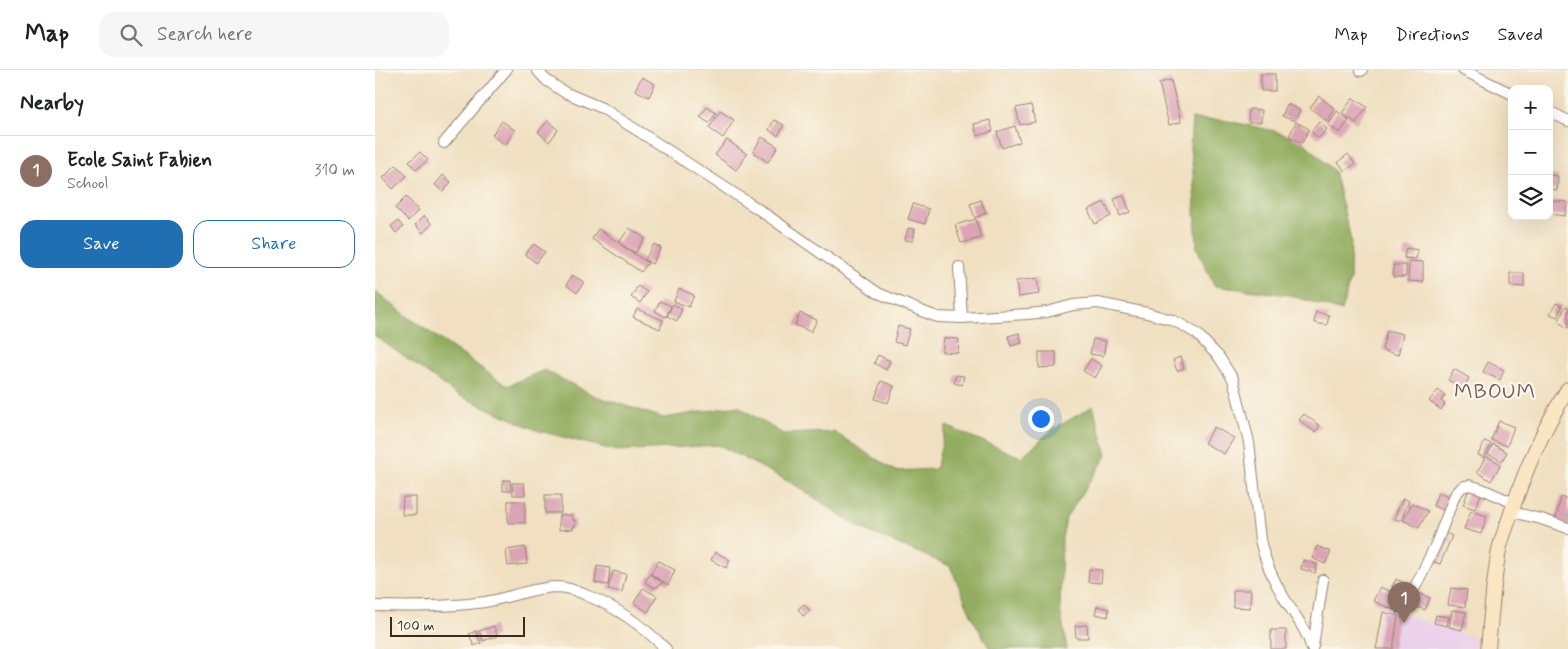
<!DOCTYPE html>
<meta charset="utf-8">
<style>
:root{--surface:#fff;--page:#f6f6f6;--text:#202124;--muted:#757577;--line:#e0e0e0;--accent:#1f6fb2}
body{margin:0;font-family:Mynerve,sans-serif;background:var(--page);color:var(--text)}
.controls{position:absolute;right:15px;top:15px;display:grid;overflow:hidden;border-radius:10px;box-shadow:0 5px 20px #0002}
.controls button{width:45px;height:45px;display:grid;place-items:center;padding:0;border:0;border-bottom:1px solid var(--line);background:var(--surface);color:var(--text);font:25px sans-serif}
.scale{position:absolute;left:15px;bottom:12px;width:135px;box-sizing:border-box;padding-left:5px;border:2px solid #3b2a1e;border-top:0;font-size:14px;line-height:18px;white-space:nowrap;color:#3b2a1e;-webkit-text-stroke:4px #fbf7ec;paint-order:stroke}
.you{position:absolute;left:665px;top:348px;width:18px;height:18px;margin:-12px;border:4px solid #fff;border-radius:50%;background:#1a73e8;box-shadow:0 0 0 8px #1a73e833}
.badge{display:grid;place-items:center;width:32px;height:32px;border-radius:50%;background:var(--accent);color:#fff;font-size:16px;font-weight:700}
.pin{position:absolute;translate:-50% -41px;filter:drop-shadow(0 1px 2px #0008)}
.pin::after{content:'';position:absolute;top:26px;width:18px;height:15px;background:inherit;clip-path:polygon(0 0,100% 0,50% 100%)}
.list{margin:0;padding:0;list-style:none}
h2{display:flex;justify-content:space-between;align-items:center;height:65px;margin:0;padding:0 20px;font-size:21px}
h2 small{font-size:16px;font-weight:400;color:var(--muted)}
.list li{display:grid;grid-template-columns:32px 1fr auto;gap:15px;align-items:center;box-sizing:border-box;height:70px;padding:0 20px;border-top:1px solid var(--line)}
.list b{display:block;font-size:19px;white-space:nowrap}
.list p{margin:0;font-size:16px;white-space:nowrap;color:var(--muted)}
.list em{font-size:16px;font-style:normal;color:var(--muted)}
.actions{display:flex;gap:10px;padding:15px 20px}
.actions a{flex:1;padding:11px 0;border:1px solid var(--accent);border-radius:15px;text-align:center;font-size:18px;color:var(--accent)}
.actions .main{background:var(--accent);color:#fff}
.icon{flex:none;width:28px;height:28px;fill:none;stroke:currentColor;stroke-width:2;stroke-linecap:round;stroke-linejoin:round}
.map{position:relative;flex:none;width:1193px;height:579px;overflow:hidden}
header{display:flex;align-items:center;gap:30px;box-sizing:border-box;height:70px;padding:0 25px;background:var(--surface);border-bottom:1px solid var(--line)}
header strong{font-size:24px}
nav{display:flex;gap:28px;margin-inline-start:auto;font-size:18px}
.search{width:350px;height:45px;background:var(--page);display:flex;align-items:center;gap:12px;box-sizing:border-box;padding:0 18px;border-radius:15px;color:var(--muted);font-size:19px}
main{display:flex}
aside{flex:1;background:var(--surface)}
.map>svg:first-child{display:block}
</style>
<header>
<strong>Map</strong>
<div class="search"><svg class="icon" aria-label="search" viewBox="0 0 24 24"><circle cx="10" cy="10" r="6"/><path d="M15 15l6 6"/></svg>Search here</div>
<nav><a>Map</a><a>Directions</a><a>Saved</a></nav>
</header>
<main>
<aside>
<h2>Nearby<small></small></h2>
<ul class="list">
<li><span class="badge" style="background:#8d6e63">1</span><div><b>Ecole Saint Fabien</b><p>School</p></div><em>310 m</em></li>
</ul>
<div class="actions"><a class="main">Save</a><a>Share</a></div>
</aside>
<div class="map">
<svg width="1193" height="579" viewBox="0 0 1193 579">
<rect width="100%" height="100%" fill="#fbf7ec"/>
<filter id="ink" filterUnits="userSpaceOnUse"><feTurbulence type="fractalNoise" baseFrequency=".02" numOctaves="2"/><feDisplacementMap in="SourceGraphic" scale="10" xChannelSelector="R" yChannelSelector="G"/><feConvolveMatrix kernelMatrix="1 2 1 2 8 2 1 2 1" color-interpolation-filters="sRGB"/></filter>
<filter id="wash" filterUnits="userSpaceOnUse"><feTurbulence type="fractalNoise" baseFrequency=".0096" numOctaves="4" result="noise"/><feDisplacementMap in="SourceGraphic" scale="20" xChannelSelector="R" yChannelSelector="G"/><feGaussianBlur stdDeviation="1.12" result="paint"/><feColorMatrix in="noise" values="0 0 0 0 0 0 0 0 0 0 0 0 0 0 0 0 0 1.4 0 .05"/><feComposite in="paint" operator="in"/></filter>
<g filter="url(#wash)">
<rect width="100%" height="100%" fill="#f0e0c1"/>
<polygon fill="#ebd1eb" points="1007,537 1101,568 1101,579 998,579"/>
<g fill="#93ad60" stroke="#676c3f">
<polygon points="817,49 848,50 900,61 929,72 959,101 976,170 975,209 967,241 914,225 839,216 822,178 818,101 815,78"/>
<polygon points="0,221 36,249 132,316 169,300 220,326 289,348 363,336 408,364 459,362 520,401 561,399 571,356 646,387 677,360 718,336 732,385 691,448 687,468 685,539 692,579 615,579 599,551 575,496 485,458 420,415 344,375 242,381 161,360 81,324 0,266"/>
</g>
<g id="blocks">
<g fill="#dba4b5">
<rect x="886" y="4" width="14" height="17"/>
<polygon points="267,7 280,14 274,27 260,20"/>
<polygon points="796,10 806,52 794,55 784,13"/>
<polygon points="944,26 960,39 952,51 935,38"/>
<polygon points="978,28 992,37 981,53 967,43"/>
<polygon points="912,34 925,40 920,51 907,46"/>
<polygon points="656,35 660,52 645,55 641,38"/>
<polygon points="332,37 341,43 334,53 325,47"/>
<polygon points="874,39 887,40 886,52 873,52"/>
<polygon points="345,41 359,50 348,68 334,58"/>
<polygon points="962,41 974,50 965,63 953,55"/>
<polygon points="399,50 409,55 403,66 394,60"/>
<polygon points="615,50 618,61 602,66 599,54"/>
<polygon points="127,51 140,60 130,75 117,65"/>
<polygon points="173,51 183,60 174,72 163,62"/>
<polygon points="921,52 934,59 927,73 914,66"/>
<polygon points="944,52 952,59 944,68 936,62"/>
<polygon points="640,56 645,72 627,78 622,62"/>
<polygon points="387,67 403,77 393,92 378,82"/>
<polygon points="352,70 372,84 361,100 340,85"/>
<polygon points="45,82 53,90 41,100 34,92"/>
<polygon points="973,84 980,94 970,101 963,92"/>
<polygon points="21,95 32,106 18,119 8,108"/>
<polygon points="68,105 76,112 68,122 60,115"/>
<polygon points="1174,105 1183,106 1182,120 1174,119"/>
<polygon points="749,126 755,142 745,146 739,129"/>
<polygon points="31,127 44,140 33,151 20,138"/>
<polygon points="606,130 611,143 600,148 595,134"/>
<polygon points="1174,130 1192,132 1190,146 1174,144"/>
<polygon points="729,132 736,146 720,154 713,140"/>
<polygon points="538,134 554,139 550,154 533,149"/>
<polygon points="49,146 57,154 48,163 40,155"/>
<polygon points="601,149 606,168 586,173 580,155"/>
<polygon points="23,151 28,157 21,163 16,156"/>
<polygon points="254,158 270,168 260,183 245,174 273,193 266,202 217,169 223,159 244,173"/>
<polygon points="533,158 540,159 538,171 530,170"/>
<polygon points="159,174 170,182 161,193 150,184"/>
<polygon points="279,174 286,178 277,194 270,190"/>
<polygon points="1031,178 1043,180 1041,189 1029,188"/>
<polygon points="1034,191 1048,192 1048,212 1033,211"/>
<rect x="1018" y="195" width="13" height="12"/>
<polygon points="1135,203 1149,203 1149,217 1135,216"/>
<polygon points="197,205 209,212 202,223 191,215"/>
<polygon points="662,208 664,224 643,227 641,211"/>
<polygon points="263,216 272,222 265,233 256,227"/>
<polygon points="304,219 319,225 314,237 299,231"/>
<polygon points="285,231 296,236 291,247 280,241"/>
<polygon points="1181,233 1187,236 1182,247 1175,244"/>
<polygon points="298,234 307,239 302,251 292,246"/>
<polygon points="1191,236 1193,237 1193,258 1183,252"/>
<polygon points="262,239 288,250 285,259 258,247"/>
<polygon points="941,242 954,245 952,255 939,253"/>
<polygon points="425,243 442,250 436,262 420,255"/>
<polygon points="523,256 535,259 530,275 519,272"/>
<polygon points="1012,260 1028,264 1023,285 1007,280"/>
<polygon points="644,263 647,273 636,276 633,266"/>
<polygon points="569,268 584,269 583,283 567,282"/>
<polygon points="718,269 731,271 728,286 715,284"/>
<polygon points="664,282 681,282 681,297 664,298"/>
<polygon points="503,285 515,291 511,300 499,293"/>
<polygon points="805,287 809,298 802,301 798,290"/>
<polygon points="716,289 727,296 720,308 708,301"/>
<polygon points="1113,292 1129,300 1125,310 1108,302"/>
<polygon points="1079,299 1094,308 1088,319 1073,310"/>
<polygon points="581,305 589,306 587,315 579,313"/>
<polygon points="506,311 519,316 513,333 500,329"/>
<polygon points="1063,320 1070,325 1066,331 1070,334 1066,340 1054,331"/>
<polygon points="929,344 945,356 940,362 924,350"/>
<polygon points="1124,351 1139,357 1132,376 1116,370"/>
<polygon points="839,357 859,368 849,384 829,373"/>
<polygon points="1110,371 1116,374 1109,388 1103,385"/>
<polygon points="1118,374 1132,382 1127,391 1113,384"/>
<polygon points="1111,386 1126,394 1116,411 1102,402"/>
<polygon points="128,410 135,410 136,421 128,421"/>
<polygon points="137,413 149,413 150,425 138,425"/>
<polygon points="1094,419 1106,424 1100,439 1088,435"/>
<polygon points="1063,422 1076,427 1071,441 1058,436"/>
<rect x="170" y="425" width="16" height="18"/>
<polygon points="28,427 41,427 41,445 27,445"/>
<polygon points="1186,427 1193,429 1193,455 1180,451"/>
<polygon points="1028,428 1034,431 1025,451 1019,448"/>
<rect x="133" y="431" width="17" height="22"/>
<polygon points="1037,433 1053,441 1044,458 1028,450"/>
<polygon points="1096,441 1112,446 1106,464 1089,459"/>
<polygon points="184,445 197,445 197,450 200,450 200,457 197,457 198,459 184,460"/>
<polygon points="1068,462 1077,466 1065,494 1056,491"/>
<polygon points="942,476 956,482 950,494 937,488"/>
<polygon points="150,477 152,494 133,496 131,480"/>
<polygon points="340,482 355,490 351,498 336,490"/>
<polygon points="928,490 942,494 940,503 926,499"/>
<polygon points="283,491 300,500 293,515 276,504"/>
<polygon points="222,496 235,498 233,515 220,513"/>
<polygon points="714,499 727,500 726,513 713,512"/>
<polygon points="238,501 251,504 247,522 233,519"/>
<polygon points="275,504 288,513 279,518 270,512"/>
<polygon points="1021,509 1035,516 1030,525 1017,517"/>
<polygon points="1005,517 1021,524 1017,532 1022,535 1019,540 998,531"/>
<polygon points="268,518 282,526 273,542 259,533"/>
<polygon points="1076,518 1092,520 1090,537 1073,535"/>
<polygon points="858,520 876,520 875,538 858,537"/>
<polygon points="1044,523 1055,528 1050,540 1039,536"/>
<polygon points="429,534 435,541 428,546 423,539"/>
<polygon points="722,536 734,539 733,547 720,544"/>
<polygon points="1077,540 1091,542 1087,560 1074,557"/>
<polygon points="1008,542 1023,546 1018,579 1001,579"/>
<polygon points="1061,545 1074,547 1072,556 1059,553"/>
<polygon points="712,555 713,568 701,568 700,556"/>
<polygon points="119,556 122,566 108,571 104,561"/>
<rect x="896" y="560" width="15" height="19"/>
<polygon points="101,561 106,573 99,576 94,564"/>
</g>
</g>
</g>
<g filter="url(#ink)">
<use href="#blocks" fill-opacity="0" stroke="#968570" stroke-width="1"/>
<g fill="none" stroke-linecap="round" stroke-linejoin="round">
<defs>
<g id="street">
<path d="M162 0 171 10 189 22 227 38 268 64 383 139 503 223 554 244 563 247 587 248 653 244 672 242 698 235 723 233 772 243 797 250 809 256 822 264 844 287 858 309 874 372 885 470C890 492 899 512 911 531 921 547 932 561 937 579"/>
<polyline points="1088,0 1137,24"/>
<polyline points="986,1 987,0"/>
<polyline points="1174,41 1193,51"/>
<polyline points="69,73 131,0"/>
<polyline points="584,197 587,248"/>
<polyline points="1137,442 1166,449 1193,458"/>
<path d="M0 536C36 537 74 537 110 532 134 528 156 518 181 517 192 517 203 521 213 526 243 538 268 556 291 579"/>
<polyline points="1028,542 1061,474 1080,425 1087,417 1094,415 1107,419 1139,433"/>
<polyline points="938,576 948,510"/>
</g>
<path id="secondary" d="M1113 579C1116 546 1118 513 1124 480 1127 466 1133 454 1137 440 1151 398 1169 357 1193 319"/>
</defs>
<use href="#street" stroke="#968570" stroke-width="12"/>
<use href="#secondary" stroke="#968570" stroke-width="16"/>
<use href="#street" stroke="#fff" stroke-width="10"/>
<use href="#secondary" stroke="#fbe6c4" stroke-width="14"/>
</g>
</g>
<g text-anchor="middle" dominant-baseline="central" stroke-width="4.5" stroke-linejoin="round" paint-order="stroke">
<g font-size="21" letter-spacing="1" fill="#735553" stroke="#fbf7ec">
<text x="1120" y="322">MBOUM</text>
</g>
</g>
</svg>
<div class="controls">
<button>+</button>
<button>−</button>
<button><svg class="icon" aria-label="layers" viewBox="0 0 24 24"><path d="M12 4l9 5-9 5-9-5zM3 14l9 5 9-5"/></svg></button>
</div>
<div class="scale">100 m</div>
<div class="you"></div>
<div class="pin badge" style="left:1029px;top:553px;background:#8d6e63">1</div>
</div>
</main>
